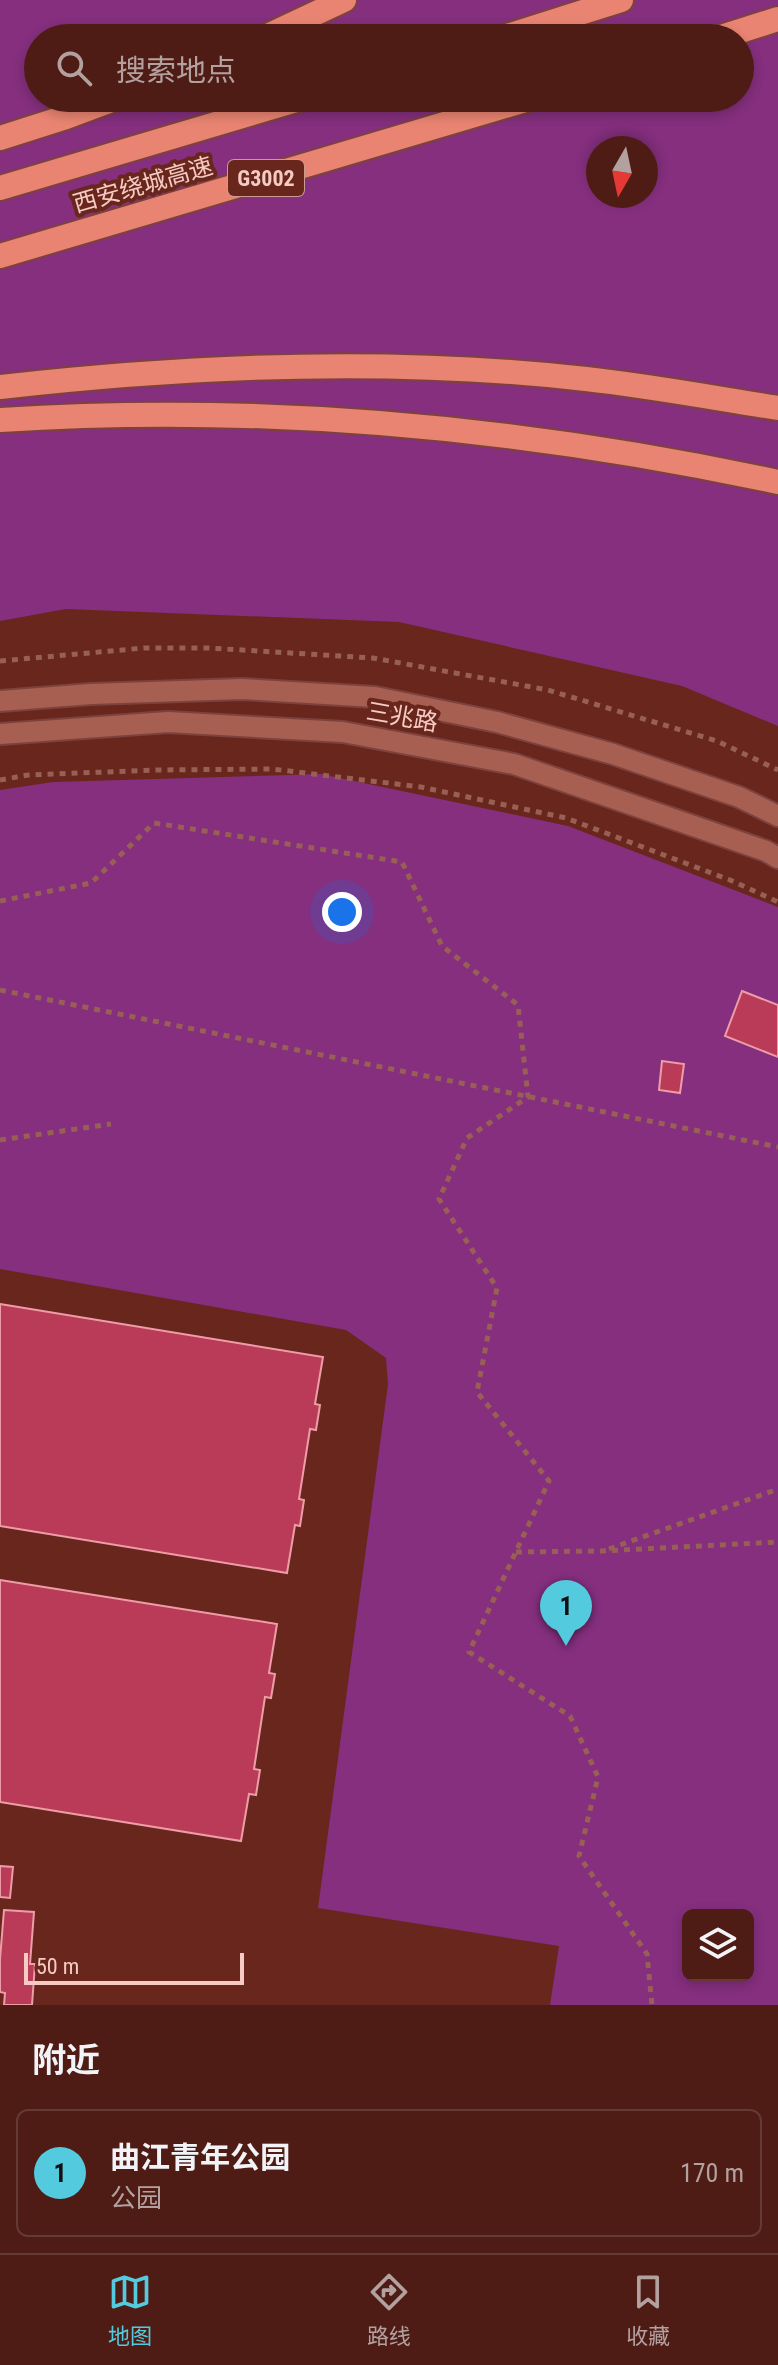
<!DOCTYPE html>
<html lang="zh">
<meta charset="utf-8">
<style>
:root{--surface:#4e1c15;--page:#55251e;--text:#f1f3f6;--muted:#b3a1a0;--line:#653a34;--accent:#54cade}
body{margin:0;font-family:"Roboto Condensed","Noto Sans SC",sans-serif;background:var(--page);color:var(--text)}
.controls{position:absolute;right:24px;bottom:24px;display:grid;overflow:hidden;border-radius:12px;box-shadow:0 4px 12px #0003}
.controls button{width:72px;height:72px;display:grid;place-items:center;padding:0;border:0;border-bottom:2px solid var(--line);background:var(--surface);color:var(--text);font:40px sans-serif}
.compass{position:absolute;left:586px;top:136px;width:72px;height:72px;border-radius:50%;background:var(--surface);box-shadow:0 4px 12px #0003;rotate:189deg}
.scale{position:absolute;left:24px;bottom:20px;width:220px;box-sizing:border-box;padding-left:8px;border:4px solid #f5cbc3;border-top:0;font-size:22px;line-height:28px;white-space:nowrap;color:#f5cbc3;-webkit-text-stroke:6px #68261c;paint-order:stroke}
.you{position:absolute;left:342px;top:912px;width:28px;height:28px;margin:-20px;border:6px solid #fff;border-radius:50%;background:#1a73e8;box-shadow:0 0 0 12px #1a73e833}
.badge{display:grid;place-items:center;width:52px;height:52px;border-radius:50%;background:var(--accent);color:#111;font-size:26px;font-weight:700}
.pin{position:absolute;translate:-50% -66px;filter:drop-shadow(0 2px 4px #0008)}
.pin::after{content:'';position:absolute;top:42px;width:28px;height:24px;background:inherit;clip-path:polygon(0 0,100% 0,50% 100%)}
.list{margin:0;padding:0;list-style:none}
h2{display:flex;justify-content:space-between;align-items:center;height:104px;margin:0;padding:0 32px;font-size:34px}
h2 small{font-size:26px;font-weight:400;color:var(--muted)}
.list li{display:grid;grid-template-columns:52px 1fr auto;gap:24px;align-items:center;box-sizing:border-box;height:128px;margin:0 16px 16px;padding:0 16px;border:2px solid var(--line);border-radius:12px}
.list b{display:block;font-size:30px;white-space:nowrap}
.list p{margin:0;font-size:26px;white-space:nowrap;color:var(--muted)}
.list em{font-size:26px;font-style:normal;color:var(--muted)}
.icon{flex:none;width:44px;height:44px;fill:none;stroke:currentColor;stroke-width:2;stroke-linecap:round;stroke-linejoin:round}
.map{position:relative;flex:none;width:778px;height:2005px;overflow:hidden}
.search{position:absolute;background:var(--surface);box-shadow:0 4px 12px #0003;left:24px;right:24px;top:24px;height:88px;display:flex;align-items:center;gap:20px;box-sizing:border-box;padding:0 28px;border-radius:44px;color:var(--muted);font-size:30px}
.sheet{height:248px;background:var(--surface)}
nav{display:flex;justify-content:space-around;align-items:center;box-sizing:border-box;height:112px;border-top:2px solid var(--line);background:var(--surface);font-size:22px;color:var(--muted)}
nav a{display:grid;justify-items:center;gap:4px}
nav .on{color:var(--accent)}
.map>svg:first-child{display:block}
</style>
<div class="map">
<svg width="778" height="2005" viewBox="0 0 778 2005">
<rect width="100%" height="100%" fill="#68261c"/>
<g fill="#852f7e" fill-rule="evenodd">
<path d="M0 0H778V726L682 686 399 622 66 609 0 621ZM38 38H740V98H38ZM598 148H646V196H598Z"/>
<path d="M321 774 568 826 778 907V2005H550L559 1946 318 1908 388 1384 386 1358 346 1330 0 1269V790L53 782ZM688 1915H748V1975H688Z"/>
</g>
<g fill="#b93b58" stroke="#ee9da8" stroke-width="2">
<polygon points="742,991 778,1005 778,1057 725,1036"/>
<polygon points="662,1061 684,1064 680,1093 659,1090"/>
<polygon points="0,1304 323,1357 315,1404 320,1405 316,1430 310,1429 299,1499 304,1500 300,1526 295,1525 287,1573 0,1526"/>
<polygon points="0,1580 277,1624 269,1673 275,1674 271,1698 265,1697 254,1769 260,1770 256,1795 249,1794 241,1841 0,1802"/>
<polygon points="0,1866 13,1867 10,1898 0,1897"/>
<polygon points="4,1910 34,1912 30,1964 35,1964 32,2005 4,2005 5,1993 0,1992 0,1959"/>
</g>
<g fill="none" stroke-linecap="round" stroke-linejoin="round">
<defs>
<g id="minor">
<polyline points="0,701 91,694 242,689 375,697 497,722 613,754 739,797 778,816"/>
<polyline points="0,734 168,722 343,732 514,764 766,851 778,858"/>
</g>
<g id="highway">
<polyline points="263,38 344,0"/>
<polyline points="501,38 621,0"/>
<polyline points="718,38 778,19"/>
<polyline points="0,138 66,117 117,98"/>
<polyline points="0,188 303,98"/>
<polyline points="0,256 532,98"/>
<path d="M0 387C194 365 392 357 586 379 650 386 714 398 778 408"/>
<path d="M0 420C262 403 522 427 778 482"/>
</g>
</defs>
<use href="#minor" stroke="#7d423d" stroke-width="24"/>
<use href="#highway" stroke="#7d423d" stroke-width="28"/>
<g stroke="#985f55" stroke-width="5" stroke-dasharray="6 6" stroke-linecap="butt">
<polyline points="0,661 144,648 209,648 373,658 548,690 717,741 778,770"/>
<polyline points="0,780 28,775 156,770 272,769 421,787 566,818 730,880 778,902"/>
<polyline points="0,901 91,883 154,823 402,862 442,946 518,1005 528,1097 467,1138 439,1199 497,1288 477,1392 549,1481 469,1652 570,1716 598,1777 579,1856 647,1954 652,2005"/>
<polyline points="0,990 778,1147"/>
<polyline points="0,1140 111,1124"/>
<polyline points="609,1549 778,1489"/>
<polyline points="516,1552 602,1551 778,1542"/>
</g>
<use href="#minor" stroke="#a75f52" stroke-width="20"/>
<use href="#highway" stroke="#ea8472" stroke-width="24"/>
</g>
<g text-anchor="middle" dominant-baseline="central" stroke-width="8" stroke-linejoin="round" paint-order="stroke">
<rect fill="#68261c" stroke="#cb9a91" stroke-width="2" x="228" y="160" width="76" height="36" rx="6"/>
<g font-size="22" font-weight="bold" fill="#f5cbc3">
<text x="266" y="178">G3002</text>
</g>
<g font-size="24" fill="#f5cbc3" stroke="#68261c">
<text transform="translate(143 185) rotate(-16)">西安绕城高速</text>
<text transform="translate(402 717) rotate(10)">三兆路</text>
</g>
</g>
</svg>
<div class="controls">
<button><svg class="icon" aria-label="layers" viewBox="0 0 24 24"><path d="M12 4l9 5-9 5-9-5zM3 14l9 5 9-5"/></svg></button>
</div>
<svg class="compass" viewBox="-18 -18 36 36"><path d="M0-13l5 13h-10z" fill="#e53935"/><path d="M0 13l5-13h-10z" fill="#b3a1a0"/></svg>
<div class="scale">50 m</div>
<div class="you"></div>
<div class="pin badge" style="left:566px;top:1646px">1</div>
<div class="search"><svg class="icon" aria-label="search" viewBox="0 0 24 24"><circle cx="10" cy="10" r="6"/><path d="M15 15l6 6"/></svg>搜索地点</div>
</div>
<section class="sheet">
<h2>附近<small></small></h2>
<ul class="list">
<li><span class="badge">1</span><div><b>曲江青年公园</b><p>公园</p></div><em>170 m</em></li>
</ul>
</section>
<nav>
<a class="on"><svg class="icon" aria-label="map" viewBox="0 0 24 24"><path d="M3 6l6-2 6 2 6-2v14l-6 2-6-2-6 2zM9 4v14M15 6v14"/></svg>地图</a>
<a><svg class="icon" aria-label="directions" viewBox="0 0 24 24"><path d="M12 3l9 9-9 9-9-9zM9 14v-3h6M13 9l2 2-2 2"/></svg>路线</a>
<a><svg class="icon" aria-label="saved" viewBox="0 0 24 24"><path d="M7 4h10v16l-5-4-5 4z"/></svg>收藏</a>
</nav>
